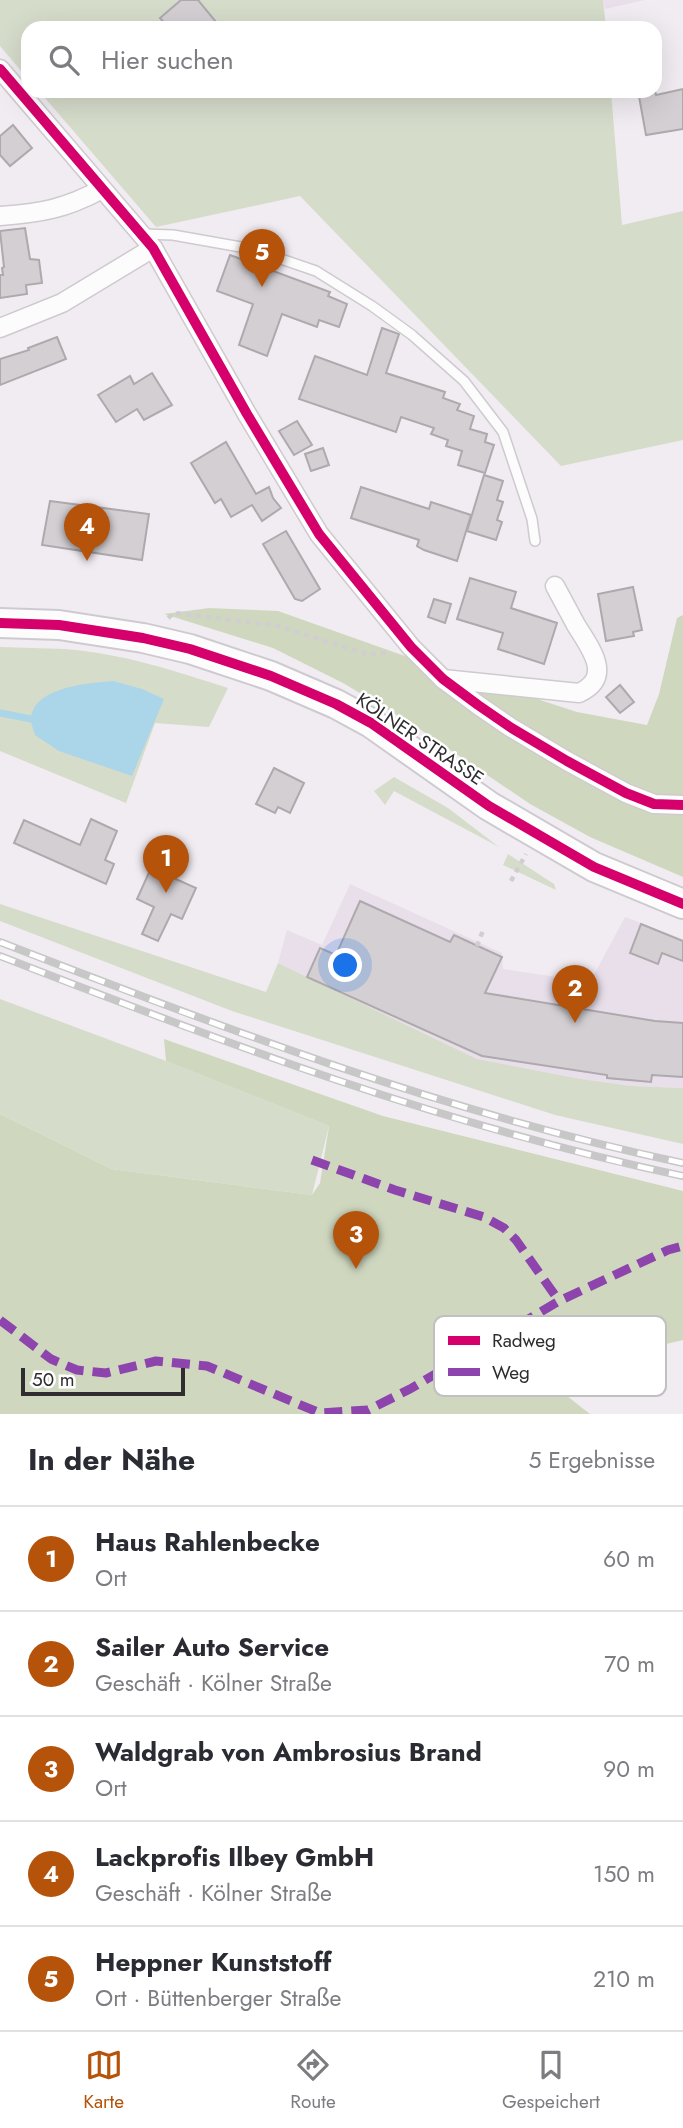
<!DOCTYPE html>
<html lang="de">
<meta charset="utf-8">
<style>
:root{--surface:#fff;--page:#f2f2f3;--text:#2b2b33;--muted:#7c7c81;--line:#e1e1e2;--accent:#b45309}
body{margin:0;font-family:Jost,sans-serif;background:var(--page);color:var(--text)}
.scale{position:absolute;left:21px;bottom:18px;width:164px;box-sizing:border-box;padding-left:7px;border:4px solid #302d31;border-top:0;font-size:19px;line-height:24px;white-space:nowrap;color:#302d31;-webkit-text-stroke:5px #fff;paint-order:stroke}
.you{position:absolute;left:346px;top:966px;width:24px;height:24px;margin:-18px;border:5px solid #fff;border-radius:50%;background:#1a73e8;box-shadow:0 0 0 10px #1a73e833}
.badge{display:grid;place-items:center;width:46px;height:46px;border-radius:50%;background:var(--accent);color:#fff;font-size:23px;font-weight:700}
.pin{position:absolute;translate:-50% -58px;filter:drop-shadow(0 2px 4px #0008)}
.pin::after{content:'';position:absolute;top:37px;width:24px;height:21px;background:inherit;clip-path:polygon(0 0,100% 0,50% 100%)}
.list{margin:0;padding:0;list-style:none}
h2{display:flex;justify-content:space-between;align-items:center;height:91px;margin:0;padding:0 28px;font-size:30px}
h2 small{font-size:23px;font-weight:400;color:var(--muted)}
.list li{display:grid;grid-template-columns:46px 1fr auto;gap:21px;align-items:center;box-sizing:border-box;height:105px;padding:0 28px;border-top:2px solid var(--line)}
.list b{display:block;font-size:26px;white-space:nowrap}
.list p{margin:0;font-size:23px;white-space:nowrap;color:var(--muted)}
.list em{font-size:23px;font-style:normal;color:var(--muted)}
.icon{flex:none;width:38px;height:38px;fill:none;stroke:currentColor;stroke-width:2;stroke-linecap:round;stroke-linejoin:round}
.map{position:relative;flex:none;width:683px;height:1414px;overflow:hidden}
.search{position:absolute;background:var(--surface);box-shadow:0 7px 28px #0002;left:21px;right:21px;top:21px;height:77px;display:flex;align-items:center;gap:18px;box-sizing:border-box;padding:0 24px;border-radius:21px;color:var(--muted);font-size:26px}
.sheet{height:616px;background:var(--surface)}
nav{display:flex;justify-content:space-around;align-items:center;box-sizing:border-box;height:98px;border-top:2px solid var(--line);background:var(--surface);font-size:19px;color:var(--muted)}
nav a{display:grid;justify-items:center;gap:4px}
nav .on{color:var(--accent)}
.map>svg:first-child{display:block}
</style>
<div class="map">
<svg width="683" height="1414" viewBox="0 0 683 1414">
<rect width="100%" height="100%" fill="#f1ecf2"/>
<g fill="#e8dfeb">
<polygon points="603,0 645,0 605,9"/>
<polygon points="350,884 502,953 503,969 590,982 625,917 683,939 683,1088 632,1086 581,1079 477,1059 278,963 287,930 322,945"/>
</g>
<g fill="#d6dcca">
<polygon points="0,0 603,0 606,28 28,28 28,79 0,46"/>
<polygon points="39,91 611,91 622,225 683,211 683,440 561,466 300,196 156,227"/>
<path d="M0 647C22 648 43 648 65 649 121 653 175 671 228 688L209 727 155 723 126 803 0 751Z"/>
<polygon points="394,777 448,808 499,847 394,791 385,805 374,791"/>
<polygon points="508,854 554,884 556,890 503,865"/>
<polygon points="0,904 266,992 278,963 477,1059 581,1079 632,1086 683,1088 683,1144 555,1115 232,1011 0,921"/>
<polygon points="0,999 166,1061 329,1126 312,1195 112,1169 0,1114"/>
</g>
<g fill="#cfd8bf">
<polygon points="209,608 278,611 402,655 577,712 647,725 659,694 677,618 683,615 683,877 590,837 530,804 415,726 343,683 273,648 164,614"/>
<polygon points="164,1039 383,1116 683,1191 683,1340 641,1350 567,1396 590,1414 0,1414 0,1114 112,1169 312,1195 320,1183 329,1126 166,1061"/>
</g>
<path fill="#abd5e8" d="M113 681 142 689 164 699 132 776 59 751 35 735C34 731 31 724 31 719 33 687 89 683 113 681Z"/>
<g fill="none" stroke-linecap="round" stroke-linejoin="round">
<polyline stroke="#abd5e8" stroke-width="7" points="0,713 31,719"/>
</g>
<g fill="#d3cfd3" stroke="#ada9ad" stroke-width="2">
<polygon points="181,0 198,0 221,28 169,28 160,18"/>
<polygon points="683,89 683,129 646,135 638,91 655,91 656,95"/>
<polygon points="13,125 32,148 10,166 0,155 0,136"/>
<polygon points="25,228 30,259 39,260 42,283 26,285 27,294 0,298 0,275 3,275 2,268 4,267 0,231"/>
<polygon points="230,255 330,292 328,296 347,304 339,327 319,320 317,327 282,314 267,356 239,345 253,304 217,291"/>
<polygon points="382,328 399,334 386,373 445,392 443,398 460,404 457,410 474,416 470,429 487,434 485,442 494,445 485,473 458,465 462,451 446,446 448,440 431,434 434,428 401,417 396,432 299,399 315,356 367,375"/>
<polygon points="57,337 66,359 0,385 0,359 29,350 28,348"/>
<polygon points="152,373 172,405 144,420 137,409 116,422 98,395 130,376 134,384"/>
<polygon points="297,421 312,445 294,455 279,431"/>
<polygon points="226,442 256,494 269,487 273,498 281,508 262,521 252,505 231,517 221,499 215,503 191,463"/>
<polygon points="323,448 329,465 311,471 305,454"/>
<polygon points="484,475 503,481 497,500 503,502 497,520 502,522 496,540 467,531"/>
<polygon points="361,487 429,509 431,502 471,515 457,561 424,550 417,546 419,540 351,518"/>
<polygon points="50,501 149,514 142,560 42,545"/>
<polygon points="286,531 320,589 302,601 295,599 263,544"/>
<polygon points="470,578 516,592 511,608 557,623 544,664 498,649 503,633 457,619"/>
<polygon points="633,587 642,630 633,632 634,636 606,641 598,594"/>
<polygon points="434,599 451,604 445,623 428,617"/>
<polygon points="620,685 634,702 620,713 606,697"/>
<polygon points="274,768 304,783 290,813 278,807 275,813 256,804"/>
<polygon points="91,819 117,831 105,860 114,864 106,884 14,843 24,820 80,845"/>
<polygon points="151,868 196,888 182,919 171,914 158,941 142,934 154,907 137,899"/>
<polygon points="360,901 450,942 454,935 502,957 485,993 655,1021 683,1023 683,1077 652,1075 651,1082 607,1078 607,1075 482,1056 307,977 320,948 336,955"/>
<polygon points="641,924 683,941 683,961 662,953 658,964 630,953"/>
</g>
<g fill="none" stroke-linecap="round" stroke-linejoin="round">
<defs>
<polyline id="service" points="143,234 173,235 252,249 316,271 372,306 412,335 464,381 503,432 532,519 535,541"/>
<g id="minor">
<polyline points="0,69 153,248 247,414 319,534 411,647 443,679 478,705 510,727 567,761 626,793 654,804 683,805"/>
<path d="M0 216C41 213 65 209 102 189"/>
<polyline points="0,328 62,303 153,248"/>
<path d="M443 679 579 693C614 677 590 648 576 625 569 612 562 599 555 586"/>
</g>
<polyline id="primary" points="0,623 59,625 143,638 190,649 271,676 336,704 371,723 489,806 594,867 683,904"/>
</defs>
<use href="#service" stroke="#cecacf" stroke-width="12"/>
<use href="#minor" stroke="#cecacf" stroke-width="21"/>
<use href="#primary" stroke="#cecacf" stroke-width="32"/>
<g stroke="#d0ced0" stroke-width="4.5" stroke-dasharray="5 5" stroke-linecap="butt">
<polyline points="168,618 174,613 274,625 370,655 390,652"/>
<polyline points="511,881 526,854"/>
<polyline points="477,946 484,928"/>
</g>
<use href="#service" stroke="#fdfcfd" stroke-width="9"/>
<use href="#minor" stroke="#fdfcfd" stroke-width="18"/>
<use href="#primary" stroke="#fdfcfd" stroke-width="28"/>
<defs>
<g id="rail">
<path d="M0 942C225 1029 446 1113 683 1163"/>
<path d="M0 956C224 1043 448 1127 683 1176"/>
</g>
</defs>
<use href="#rail" stroke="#c8c7c8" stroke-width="8"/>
<use href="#rail" stroke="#fff" stroke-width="5" stroke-dasharray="16" stroke-linecap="butt"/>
<g stroke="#8e44ad" stroke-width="9" stroke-dasharray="18 9" stroke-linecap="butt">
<polyline points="312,1160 395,1190 484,1217 504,1228 516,1240 559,1301"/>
<polyline points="0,1320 51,1359 77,1370 106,1373 156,1361 207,1366 320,1413 368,1410 410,1389 559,1301 668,1250 683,1246"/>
</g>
<defs>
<g id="cycleway">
<polyline points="0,69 153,248 247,414 319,534 411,647 443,679 478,705 510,727 567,761 626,793 654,804 683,805"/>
<polyline points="0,623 59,625 143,638 190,649 271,676 336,704 371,723 489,806 594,867 683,904"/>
</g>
</defs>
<use href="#cycleway" stroke="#fff" stroke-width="15"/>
<use href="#cycleway" stroke="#d6006c" stroke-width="10"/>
</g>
<g text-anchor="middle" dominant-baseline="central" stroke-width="5" stroke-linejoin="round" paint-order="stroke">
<g font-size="19" fill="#302d31" stroke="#fff">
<text transform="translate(420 739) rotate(34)">KÖLNER STRASSE</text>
</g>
</g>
<rect x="434" y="1316" width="232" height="80" rx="10" fill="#fff" stroke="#c1c0c1" stroke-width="2"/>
<rect x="448" y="1336" width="32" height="9" fill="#d6006c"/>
<rect x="448" y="1368" width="32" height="8" fill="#8e44ad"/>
<g font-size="19" fill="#302d31">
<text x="492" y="1347">Radweg</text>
<text x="492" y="1379">Weg</text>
</g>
</svg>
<div class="scale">50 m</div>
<div class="you"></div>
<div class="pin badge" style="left:166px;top:893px">1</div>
<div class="pin badge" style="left:575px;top:1023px">2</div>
<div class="pin badge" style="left:356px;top:1269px">3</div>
<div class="pin badge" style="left:87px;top:561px">4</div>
<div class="pin badge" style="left:262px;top:287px">5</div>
<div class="search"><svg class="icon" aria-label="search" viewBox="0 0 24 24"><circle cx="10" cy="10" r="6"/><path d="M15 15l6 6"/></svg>Hier suchen</div>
</div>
<section class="sheet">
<h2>In der Nähe<small>5 Ergebnisse</small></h2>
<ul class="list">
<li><span class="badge">1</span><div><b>Haus Rahlenbecke</b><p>Ort</p></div><em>60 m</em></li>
<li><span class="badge">2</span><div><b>Sailer Auto Service</b><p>Geschäft · Kölner Straße</p></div><em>70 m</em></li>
<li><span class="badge">3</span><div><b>Waldgrab von Ambrosius Brand</b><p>Ort</p></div><em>90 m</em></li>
<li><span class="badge">4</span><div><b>Lackprofis Ilbey GmbH</b><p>Geschäft · Kölner Straße</p></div><em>150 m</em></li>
<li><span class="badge">5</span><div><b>Heppner Kunststoff</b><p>Ort · Büttenberger Straße</p></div><em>210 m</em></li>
</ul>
</section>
<nav>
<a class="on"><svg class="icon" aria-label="map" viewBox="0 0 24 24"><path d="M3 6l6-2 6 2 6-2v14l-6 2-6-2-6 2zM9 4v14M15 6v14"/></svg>Karte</a>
<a><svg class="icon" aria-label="directions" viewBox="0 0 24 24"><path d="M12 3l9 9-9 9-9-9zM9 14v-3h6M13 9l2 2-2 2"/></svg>Route</a>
<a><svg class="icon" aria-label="saved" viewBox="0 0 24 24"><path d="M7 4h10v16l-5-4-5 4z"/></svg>Gespeichert</a>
</nav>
